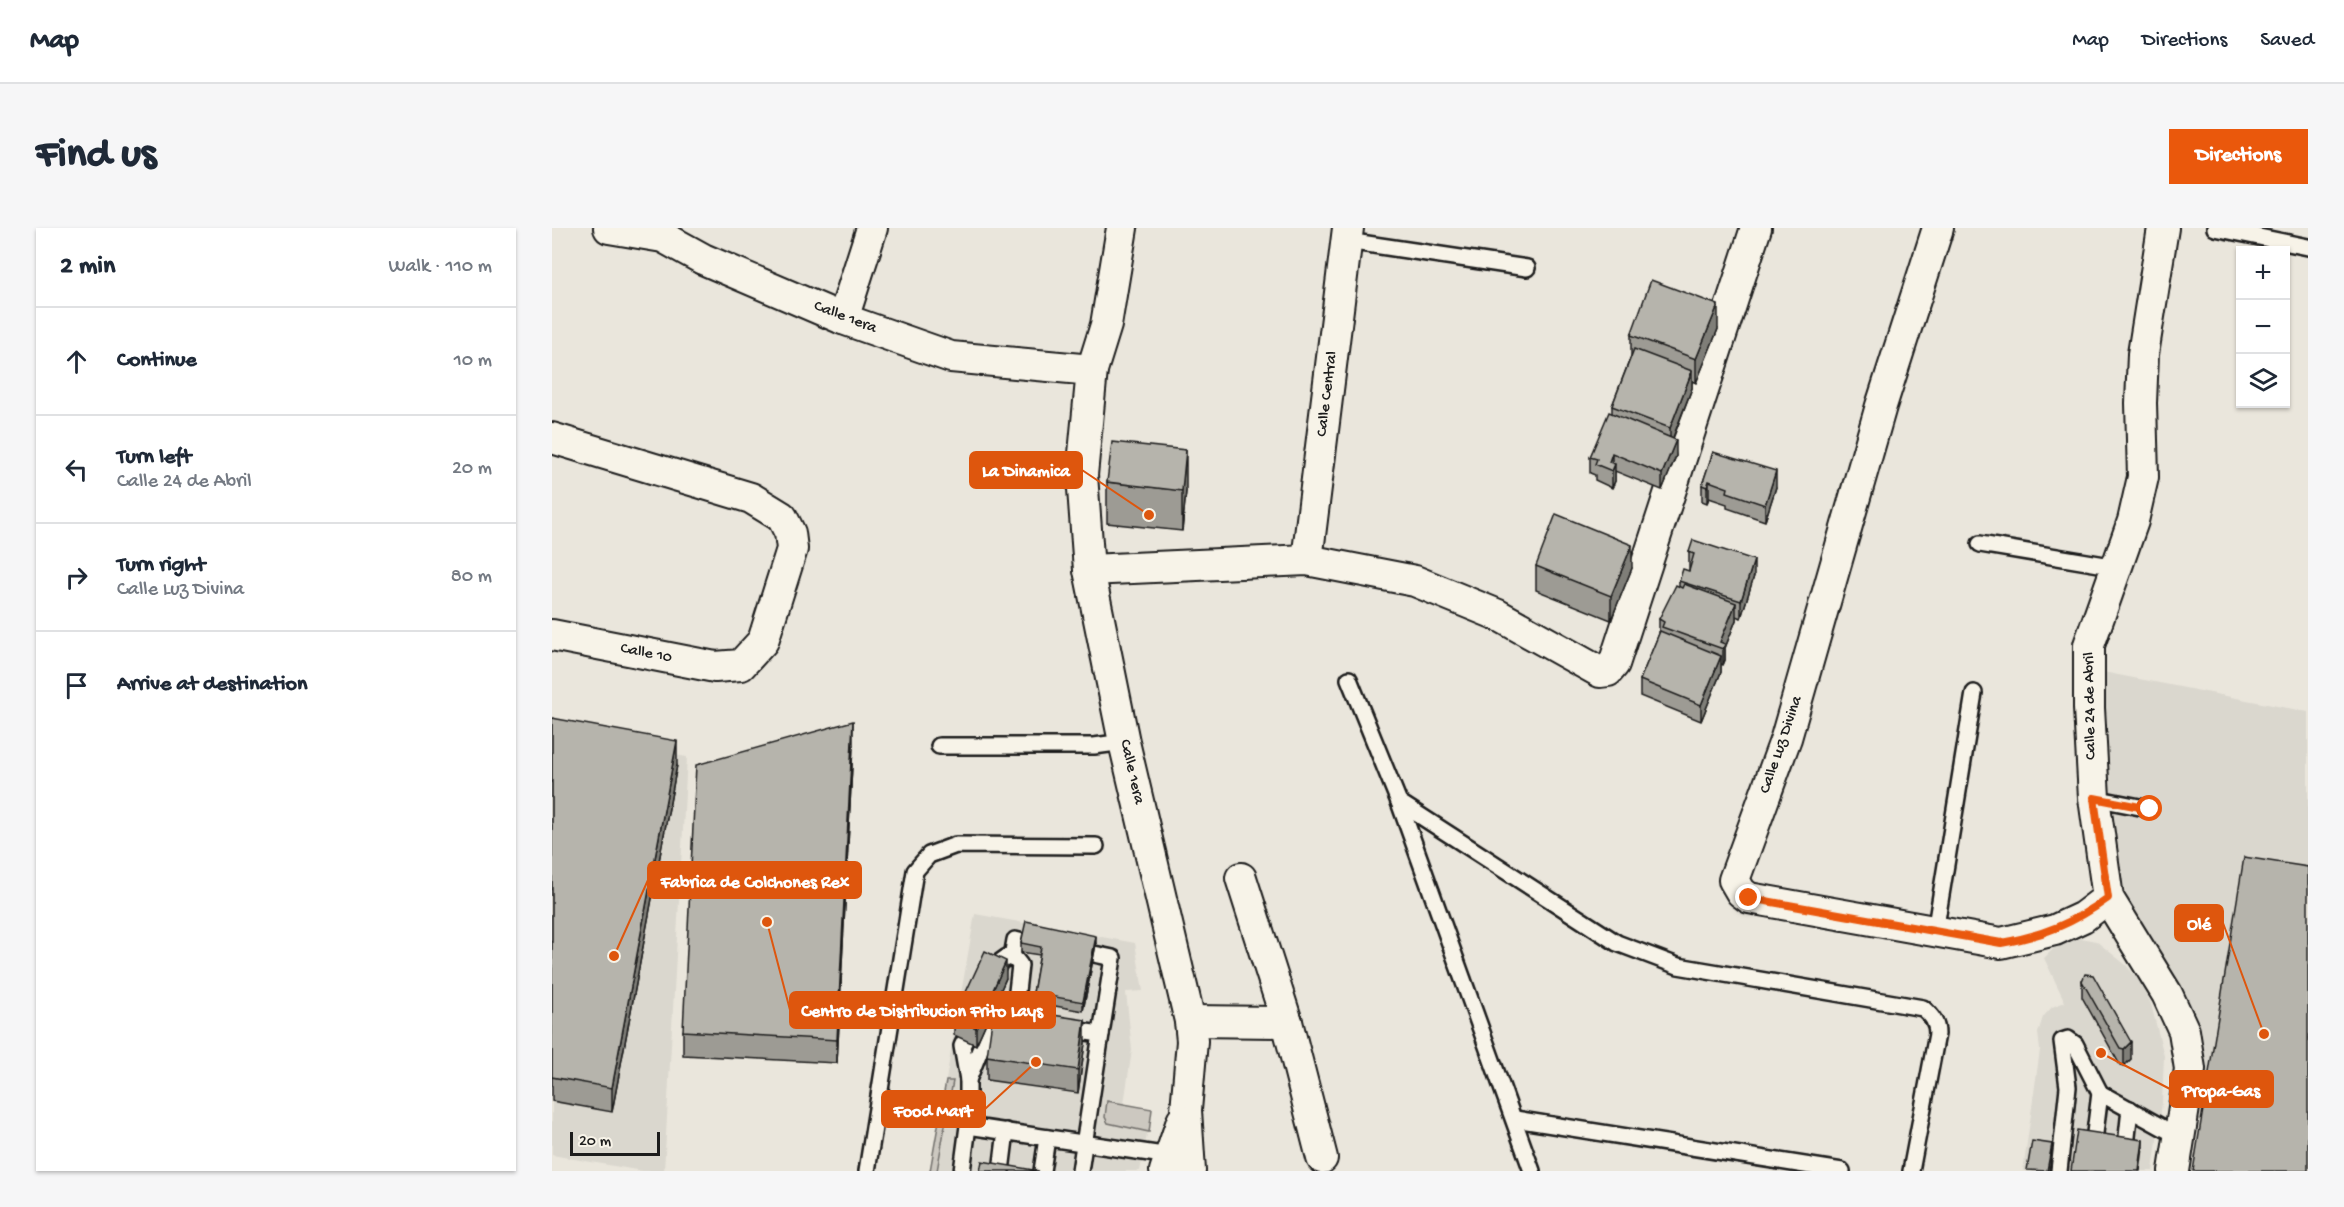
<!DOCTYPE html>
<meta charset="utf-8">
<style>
:root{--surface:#fff;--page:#f6f6f7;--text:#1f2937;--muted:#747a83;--line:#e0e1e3;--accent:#ea580c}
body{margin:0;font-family:"Gochi Hand",sans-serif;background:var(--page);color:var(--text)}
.controls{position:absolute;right:18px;top:18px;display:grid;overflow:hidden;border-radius:0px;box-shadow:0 2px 4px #0004}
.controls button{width:54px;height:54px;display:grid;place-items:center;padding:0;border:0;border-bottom:2px solid var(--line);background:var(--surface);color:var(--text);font:30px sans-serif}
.scale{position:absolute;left:18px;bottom:15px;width:90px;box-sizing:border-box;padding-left:6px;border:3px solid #1c1c1c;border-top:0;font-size:16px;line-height:21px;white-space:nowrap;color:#1c1c1c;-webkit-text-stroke:4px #f7f3e8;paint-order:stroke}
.stop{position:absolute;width:18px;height:18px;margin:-14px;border:4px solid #ea580c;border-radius:50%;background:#fff}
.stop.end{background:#ea580c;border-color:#fff;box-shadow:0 2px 6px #0008}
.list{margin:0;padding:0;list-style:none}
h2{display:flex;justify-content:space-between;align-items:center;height:78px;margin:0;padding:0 24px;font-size:26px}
h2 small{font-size:20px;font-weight:400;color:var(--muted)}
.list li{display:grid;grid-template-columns:39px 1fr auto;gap:18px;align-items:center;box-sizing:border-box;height:108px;padding:0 24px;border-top:2px solid var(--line)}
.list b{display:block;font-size:22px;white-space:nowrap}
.list p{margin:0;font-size:20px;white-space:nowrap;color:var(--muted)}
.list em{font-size:20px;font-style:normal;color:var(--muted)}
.icon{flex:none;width:33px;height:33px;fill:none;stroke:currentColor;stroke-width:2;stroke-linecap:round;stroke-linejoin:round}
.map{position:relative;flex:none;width:1756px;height:943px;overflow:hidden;border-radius:0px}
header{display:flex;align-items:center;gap:36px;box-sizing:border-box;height:84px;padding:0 30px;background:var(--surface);border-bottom:2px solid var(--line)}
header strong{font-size:28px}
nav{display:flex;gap:33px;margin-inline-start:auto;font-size:21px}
.intro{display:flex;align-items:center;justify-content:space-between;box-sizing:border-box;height:144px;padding:0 36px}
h1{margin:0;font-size:42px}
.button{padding:15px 27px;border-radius:0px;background:var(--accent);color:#fff;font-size:21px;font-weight:700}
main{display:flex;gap:36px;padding:0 36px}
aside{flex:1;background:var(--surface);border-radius:0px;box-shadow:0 2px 4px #0004}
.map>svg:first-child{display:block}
</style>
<header>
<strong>Map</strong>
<nav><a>Map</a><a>Directions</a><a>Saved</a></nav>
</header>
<div class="intro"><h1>Find us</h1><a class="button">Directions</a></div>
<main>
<aside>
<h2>2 min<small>Walk · 110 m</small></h2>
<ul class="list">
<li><svg class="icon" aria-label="ahead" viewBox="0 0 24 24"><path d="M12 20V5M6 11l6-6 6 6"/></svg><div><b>Continue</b></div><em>10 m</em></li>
<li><svg class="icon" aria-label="left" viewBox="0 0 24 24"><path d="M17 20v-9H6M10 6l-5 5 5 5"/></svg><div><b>Turn left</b><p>Calle 24 de Abril</p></div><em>20 m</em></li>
<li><svg class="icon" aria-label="right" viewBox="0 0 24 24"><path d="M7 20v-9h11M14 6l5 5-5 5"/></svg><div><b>Turn right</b><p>Calle Luz Divina</p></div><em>80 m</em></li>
<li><svg class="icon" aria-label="arrive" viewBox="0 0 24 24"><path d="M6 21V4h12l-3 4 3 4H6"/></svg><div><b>Arrive at destination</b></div></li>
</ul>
</aside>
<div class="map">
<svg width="1756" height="943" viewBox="0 0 1756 943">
<rect width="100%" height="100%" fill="#eae6dc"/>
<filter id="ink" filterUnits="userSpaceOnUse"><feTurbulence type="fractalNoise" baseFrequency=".0167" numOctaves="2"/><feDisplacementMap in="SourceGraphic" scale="12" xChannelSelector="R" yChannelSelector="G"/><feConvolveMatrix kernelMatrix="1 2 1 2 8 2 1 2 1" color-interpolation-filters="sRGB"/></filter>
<g filter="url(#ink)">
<g fill="#dad7ce">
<polygon points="1546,443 1756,484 1756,943 1641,943 1649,888 1651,850 1604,730 1577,675 1558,613"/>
<polygon points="0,506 135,529 112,943 90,943 0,927"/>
<polygon points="423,686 583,715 591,763 574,764 580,822 572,876 600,881 588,943 378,943"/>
<polygon points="1528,710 1544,713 1574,737 1590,756 1599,776 1612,828 1610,875 1601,943 1471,943 1488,822 1486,805 1491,789 1500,779 1513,774 1492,730 1501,721"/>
</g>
<g fill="#ccc8c0" stroke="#74726e" stroke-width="1.5">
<polygon points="394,853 401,853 385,943 378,943"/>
<polygon points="555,873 600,881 597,904 556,895 553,889"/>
</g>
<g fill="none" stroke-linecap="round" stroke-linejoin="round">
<defs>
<g id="service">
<polyline points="1663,0 1756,19"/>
<polyline points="795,13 975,40"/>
<polyline points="1428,316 1565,339"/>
<polyline points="797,451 847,574 980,943"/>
<polyline points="387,518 542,518 572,514"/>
<polyline points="1542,570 1598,581"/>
<path d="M847 574 1065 715 1126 738 1371 780C1380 788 1385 794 1385 806L1359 943"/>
<polyline points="1383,704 1422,465"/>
<polyline points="542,726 561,730 549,806"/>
<polyline points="460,729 463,712 471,714"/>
<polyline points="443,744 448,734 455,729 464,732 468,737 462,790"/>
<polyline points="527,803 549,806 528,943"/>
<polyline points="413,812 410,818 416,852"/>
<polyline points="963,891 1290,943"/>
<polyline points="416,898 618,928"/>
<polyline points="1542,913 1548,865 1626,908"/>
<polyline points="1574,918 1578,881"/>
<polyline points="315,943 363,643 377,627 404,617 544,618"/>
<polyline points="410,943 416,898 416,852 441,789 454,791"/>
<polyline points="449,943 454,903"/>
<polyline points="490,943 495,910"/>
<polyline points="1507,943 1516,859 1510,813 1516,811 1523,816 1548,865"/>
</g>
<g id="minor">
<polyline points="57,0 111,9 151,31 291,91 399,129 540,142"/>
<polyline points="570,0 554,97 540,142 530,247 537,342 572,514 638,793 640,813 634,882 638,943"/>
<polyline points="1386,0 1329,178 1234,510 1182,652 1189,664 1197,670 1449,715 1503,702 1531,689 1556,670"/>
<polyline points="1611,0 1591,126 1589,175 1591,249 1581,293 1537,417 1537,480 1542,570 1556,670 1615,766 1632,803 1638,841 1622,943"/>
<polyline points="291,91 320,0"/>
<polyline points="0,210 199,270 230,289 238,305 240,321 211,413 189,437 163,439 0,407"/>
<polyline points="755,332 796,0"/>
<polyline points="537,342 755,332 863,353 946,387 1048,444 1056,443 1062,436 1204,0"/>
<polyline points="638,793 735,794 689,650"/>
<polyline points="735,794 770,930"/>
<polyline points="613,943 630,893"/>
</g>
</defs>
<use href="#service" stroke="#1c1c1c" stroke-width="20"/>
<use href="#minor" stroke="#1c1c1c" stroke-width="34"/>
<use href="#service" stroke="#f7f3e8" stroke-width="15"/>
<use href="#minor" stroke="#f7f3e8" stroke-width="30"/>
</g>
<g fill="#9d9b94" stroke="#1c1c1c" stroke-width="1.5">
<polygon points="1166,101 1144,155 1140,153 1140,160 1121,211 1124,228 1110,262 1063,243 1063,253 1060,260 1043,252 1043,247 1038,245 1038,229 1060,185 1060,178 1079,128 1079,107"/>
<polygon points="1161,224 1224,259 1213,293 1175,280 1175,276 1157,270 1155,275 1150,273 1150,257"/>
<polygon points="555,254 634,263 630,303 555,295"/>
<polygon points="1137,324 1202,348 1189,390 1184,388 1184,392 1173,420 1173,432 1171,437 1169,436 1169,444 1149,493 1088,468 1088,452 1107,406 1107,391 1127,358 1127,353 1137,343"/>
<polygon points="984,338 1080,340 1059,392 984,362"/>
<polygon points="0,490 125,537 60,884 0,873"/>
<polygon points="301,517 285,835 131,827 131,803"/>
<polygon points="469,715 544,716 531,783 481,774 481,765 488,727 469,724"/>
<polygon points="454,750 424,817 402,807 402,790"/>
<polygon points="1530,753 1579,831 1572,838 1568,837 1530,769"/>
<polygon points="533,815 526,865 435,852 435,828"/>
</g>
<g fill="#7f7e78" stroke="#1c1c1c" stroke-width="1.5">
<polygon points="1166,77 1166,101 1144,155 1144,131"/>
<polygon points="1140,143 1140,160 1118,217 1118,200"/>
<polygon points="1124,212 1124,228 1110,262 1110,246"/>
<polygon points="634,222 634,263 630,303 630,263"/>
<polygon points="1060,225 1060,242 1057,234"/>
<polygon points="1063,236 1063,253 1060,260 1060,243"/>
<polygon points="1224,243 1224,259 1213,293 1213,277"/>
<polygon points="1157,253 1157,270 1155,275 1155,259"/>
<polygon points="1080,317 1080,340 1059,392 1059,368"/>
<polygon points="1202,332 1202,348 1189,390 1189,373"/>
<polygon points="1184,375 1184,392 1173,420 1173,432 1171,437 1171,421 1168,414"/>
<polygon points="1169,428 1169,444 1149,493 1149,477"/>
<polygon points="301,493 301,517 285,835 285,812"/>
<polygon points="125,513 125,537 60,884 60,860"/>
<polygon points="544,708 544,716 531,783 531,774"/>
<polygon points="454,733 454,750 424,817 424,800"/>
<polygon points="533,792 533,815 526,865 526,842"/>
<polygon points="1579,814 1579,831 1572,838 1572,821"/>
<polygon points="1591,912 1591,920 1588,943 1587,943"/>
<polygon points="1500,916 1500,924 1497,943 1495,943"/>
</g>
<g fill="#b6b4ac" stroke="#1c1c1c" stroke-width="1.5">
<polygon points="1099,52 1166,77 1144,131 1079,107"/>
<polygon points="1082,121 1140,143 1118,200 1060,178"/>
<polygon points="1057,184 1124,212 1110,246 1060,225 1057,234 1063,236 1060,243 1043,236 1045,231 1038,229"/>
<polygon points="560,214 634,222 630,263 555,254"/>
<polygon points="1161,224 1224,243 1213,277 1175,264 1176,260 1157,253 1155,259 1150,257"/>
<polygon points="1004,286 1080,317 1059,368 984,338"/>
<polygon points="1141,312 1202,332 1189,373 1127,353 1131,341 1137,343 1142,326 1137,324"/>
<polygon points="1132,356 1184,375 1168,414 1173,416 1171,421 1110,399 1112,394 1107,391 1124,357 1130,360"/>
<polygon points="1108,403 1169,428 1149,477 1088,452"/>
<polygon points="0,490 125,513 60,860 0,849"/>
<polygon points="301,493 285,812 131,803 144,537"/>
<polygon points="1692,629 1756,639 1756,943 1641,943"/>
<polygon points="474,693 544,708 531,774 481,765 489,719 469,715"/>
<polygon points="433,723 454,733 424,800 402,790"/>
<polygon points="1533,746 1541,747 1579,814 1572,821 1568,820 1530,753"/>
<polygon points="442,778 533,792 526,842 435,828"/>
<polygon points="1525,902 1591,912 1587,943 1519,943"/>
<polygon points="1480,913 1500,916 1495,943 1475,942"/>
<polygon points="430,933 487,943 428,943"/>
</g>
</g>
<g fill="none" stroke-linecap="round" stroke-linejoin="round" filter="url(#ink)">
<path stroke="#ea580c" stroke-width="8" d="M1197 670 1449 715C1490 708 1522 695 1556 670L1542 570 1598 581"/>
</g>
<g text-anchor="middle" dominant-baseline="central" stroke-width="4.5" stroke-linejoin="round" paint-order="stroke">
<g font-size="16" fill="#1c1c1c" stroke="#f7f3e8">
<text transform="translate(293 90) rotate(21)">Calle 1era</text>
<text transform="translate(776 166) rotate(-83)">Calle Central</text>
<text transform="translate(94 426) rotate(11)">Calle 10</text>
<text transform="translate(1539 478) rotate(-91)">Calle 24 de Abril</text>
<text transform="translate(1230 517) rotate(-71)">Calle Luz Divina</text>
<text transform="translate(579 544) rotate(77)">Calle 1era</text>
</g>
</g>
<path fill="none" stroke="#de560d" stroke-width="2" d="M597 287L530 242M62 728L96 652M1712 806L1671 695M215 694L238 782M1549 825L1618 861M484 834L433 881"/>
<g fill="#de560d" stroke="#f7f3e8" stroke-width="2">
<circle cx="597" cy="287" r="6"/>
<circle cx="62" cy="728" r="6"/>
<circle cx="1712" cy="806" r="6"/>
<circle cx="215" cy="694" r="6"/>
<circle cx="1549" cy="825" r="6"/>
<circle cx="484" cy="834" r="6"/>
</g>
<g fill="#de560d" stroke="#de560d" stroke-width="2">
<rect x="418" y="224" width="112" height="36" rx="6"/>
<rect x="96" y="634" width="213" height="36" rx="6"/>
<rect x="1623" y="677" width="48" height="36" rx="6"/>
<rect x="238" y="764" width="265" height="36" rx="6"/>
<rect x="1618" y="843" width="103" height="36" rx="6"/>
<rect x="330" y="863" width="103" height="36" rx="6"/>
</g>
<g font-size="18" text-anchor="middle" font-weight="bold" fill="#fff">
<text x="474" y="248">La Dinamica</text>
<text x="203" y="659">Fabrica de Colchones Rex</text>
<text x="1647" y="701">Olé</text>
<text x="370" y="788">Centro de Distribucion Frito Lays</text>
<text x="1669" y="868">Propa-Gas</text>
<text x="381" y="888">Food Mart</text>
</g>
</svg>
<div class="controls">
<button>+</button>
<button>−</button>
<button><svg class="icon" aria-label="layers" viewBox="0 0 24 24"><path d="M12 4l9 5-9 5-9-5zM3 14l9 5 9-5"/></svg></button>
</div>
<div class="scale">20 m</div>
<div class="stop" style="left:1598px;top:581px"></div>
<div class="stop end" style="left:1197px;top:670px"></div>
</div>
</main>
